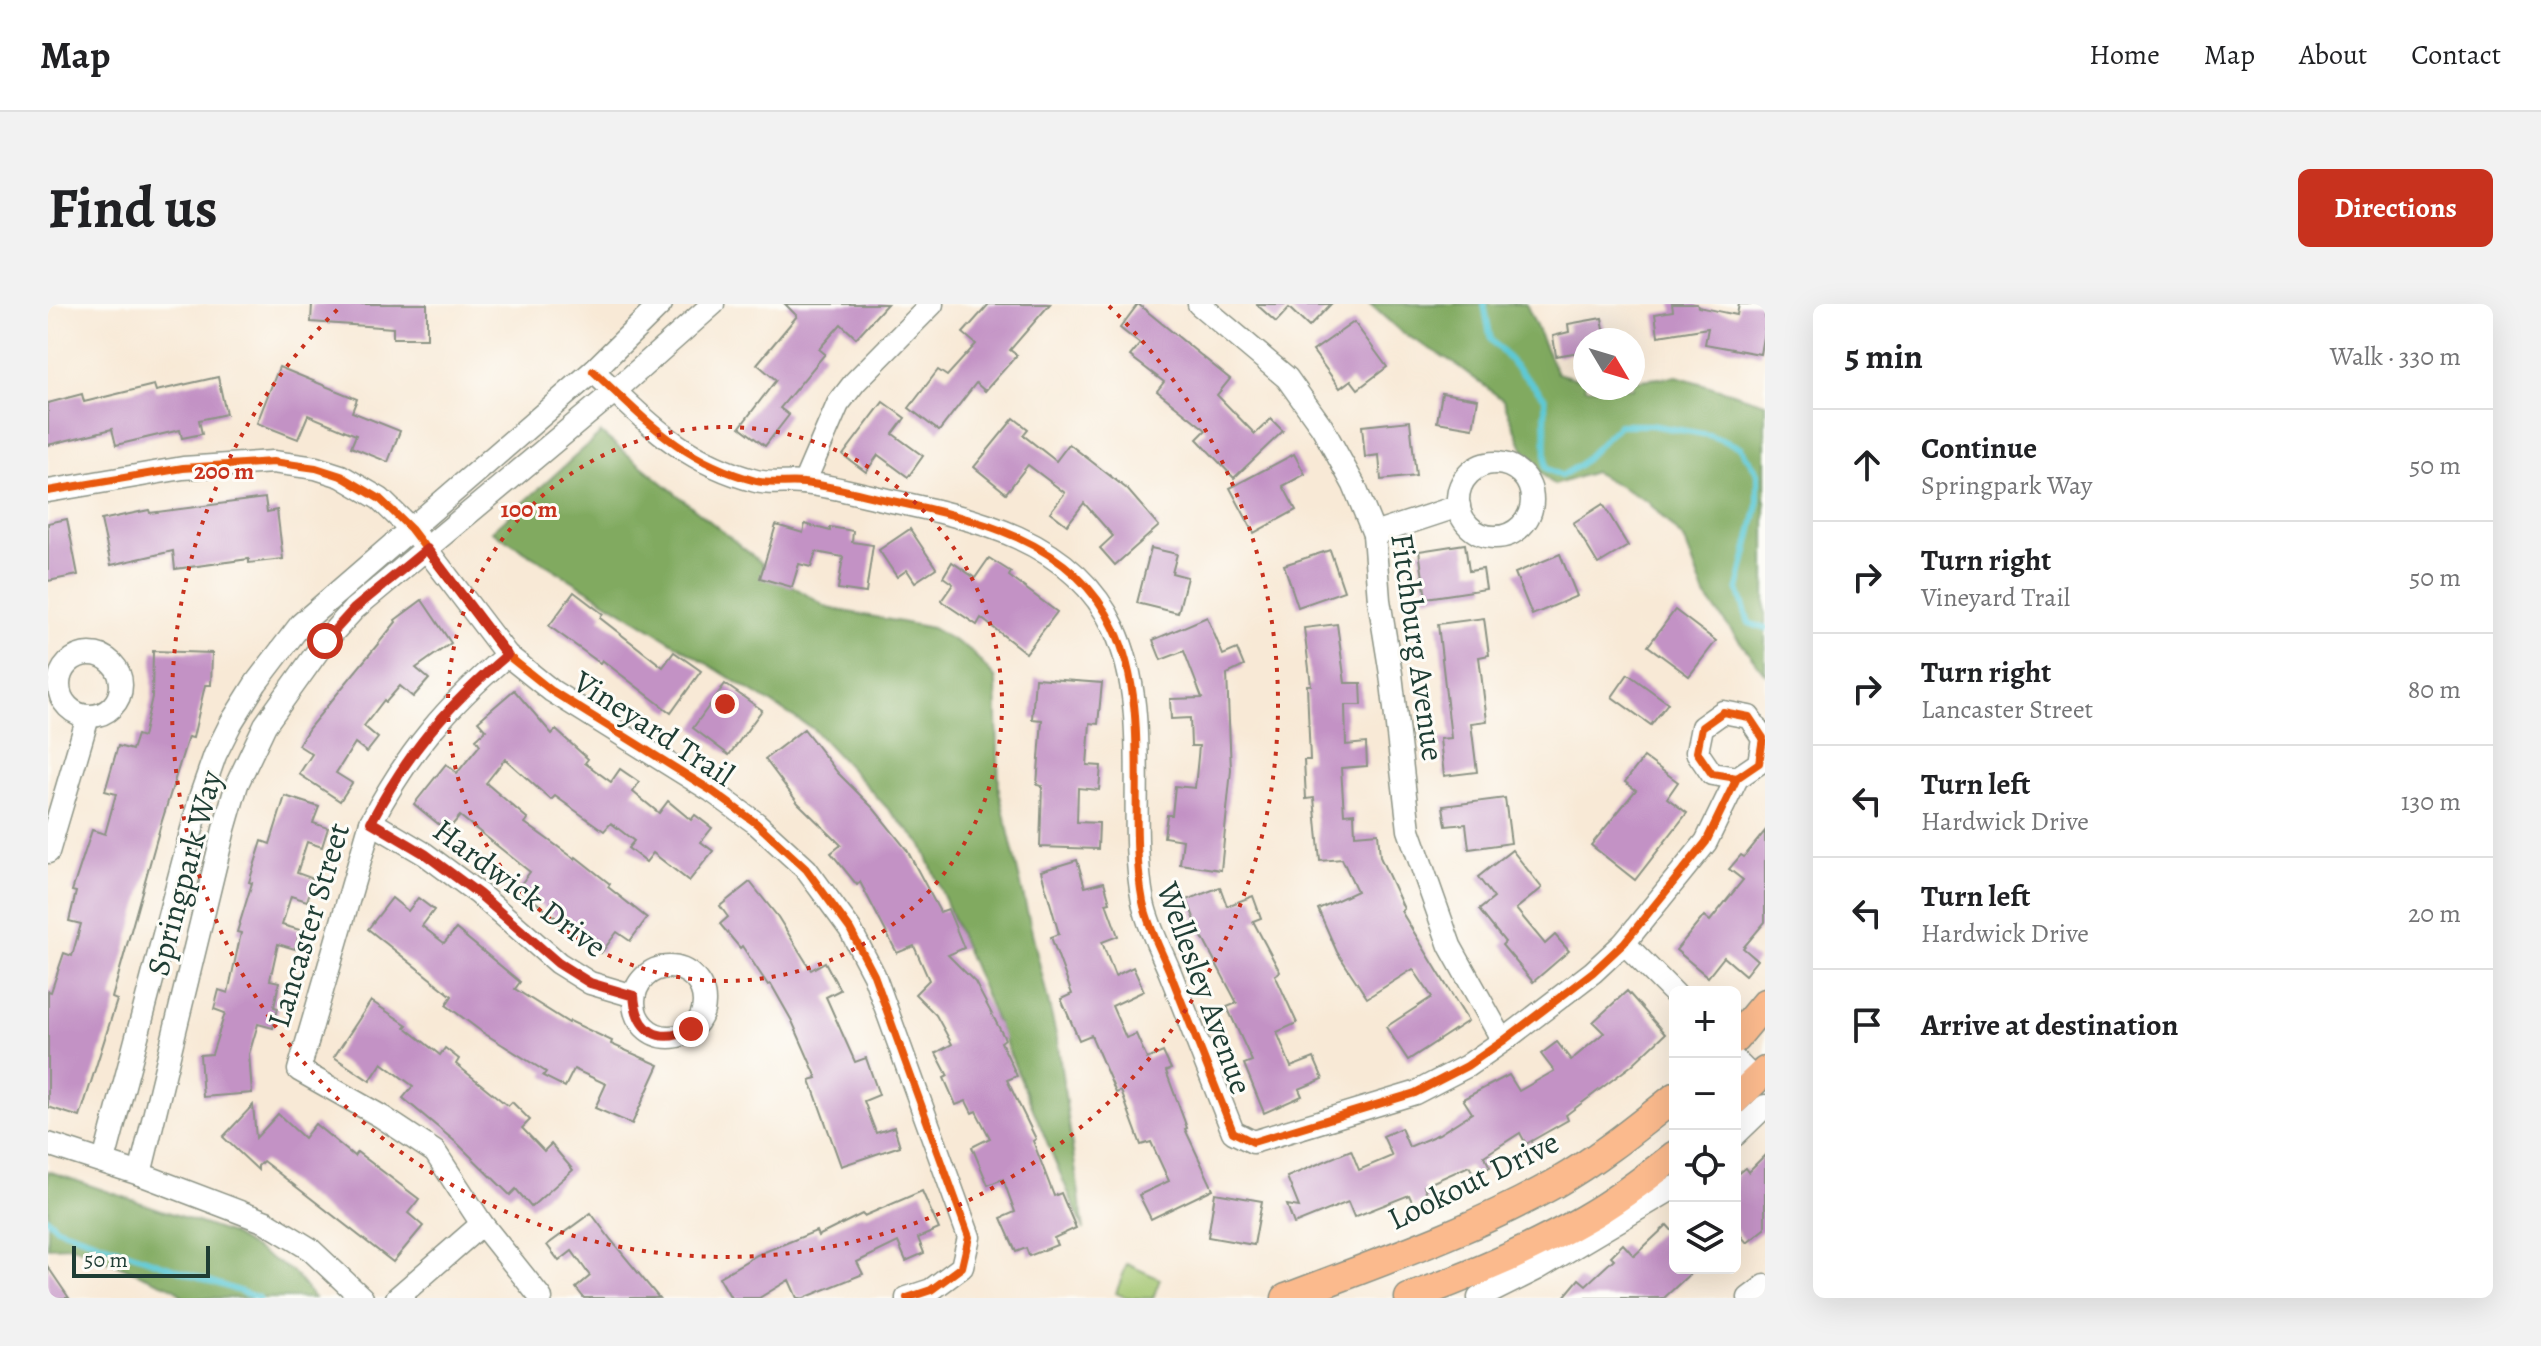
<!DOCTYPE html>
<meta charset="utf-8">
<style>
:root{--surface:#fff;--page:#f2f2f2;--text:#202124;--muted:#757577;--line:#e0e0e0;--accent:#c8321e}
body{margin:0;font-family:Alegreya,serif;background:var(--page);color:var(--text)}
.controls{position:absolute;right:24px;bottom:24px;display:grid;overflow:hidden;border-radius:12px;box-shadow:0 8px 32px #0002}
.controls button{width:72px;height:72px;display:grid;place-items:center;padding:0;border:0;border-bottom:2px solid var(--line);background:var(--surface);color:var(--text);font:40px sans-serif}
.compass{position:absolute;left:1525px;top:24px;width:72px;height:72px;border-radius:50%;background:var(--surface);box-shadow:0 8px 32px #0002;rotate:128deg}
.scale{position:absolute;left:24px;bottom:20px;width:138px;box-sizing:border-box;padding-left:8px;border:4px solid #1f3d34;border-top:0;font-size:22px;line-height:28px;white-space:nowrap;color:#1f3d34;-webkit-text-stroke:6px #fdfcf7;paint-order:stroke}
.stop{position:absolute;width:24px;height:24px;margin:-18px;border:6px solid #c8321e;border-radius:50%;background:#fff}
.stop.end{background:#c8321e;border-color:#fff;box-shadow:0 2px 8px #0008}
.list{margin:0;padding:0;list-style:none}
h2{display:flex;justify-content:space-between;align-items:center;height:104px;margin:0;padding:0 32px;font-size:34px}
h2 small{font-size:26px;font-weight:400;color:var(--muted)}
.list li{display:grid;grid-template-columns:52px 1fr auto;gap:24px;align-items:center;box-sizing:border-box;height:112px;padding:0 32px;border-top:2px solid var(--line)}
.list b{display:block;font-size:30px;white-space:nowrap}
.list p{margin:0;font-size:26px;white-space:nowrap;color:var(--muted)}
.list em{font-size:26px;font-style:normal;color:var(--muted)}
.icon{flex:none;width:44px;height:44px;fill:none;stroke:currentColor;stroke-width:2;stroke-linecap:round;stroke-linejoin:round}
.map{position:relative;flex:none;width:1717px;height:994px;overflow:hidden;border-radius:12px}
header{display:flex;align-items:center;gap:48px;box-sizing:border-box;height:112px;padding:0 40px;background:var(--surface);border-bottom:2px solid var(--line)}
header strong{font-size:38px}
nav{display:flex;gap:44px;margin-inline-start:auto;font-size:28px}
.intro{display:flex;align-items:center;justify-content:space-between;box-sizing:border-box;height:192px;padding:0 48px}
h1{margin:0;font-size:56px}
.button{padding:20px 36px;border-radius:12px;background:var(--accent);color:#fff;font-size:28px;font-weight:700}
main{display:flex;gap:48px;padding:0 48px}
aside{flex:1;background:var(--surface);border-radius:12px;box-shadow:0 8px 32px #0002}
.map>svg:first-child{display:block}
</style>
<header>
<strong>Map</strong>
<nav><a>Home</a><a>Map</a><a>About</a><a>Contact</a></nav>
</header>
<div class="intro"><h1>Find us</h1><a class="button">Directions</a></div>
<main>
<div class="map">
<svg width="1717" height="994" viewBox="0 0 1717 994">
<rect width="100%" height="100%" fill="#fdfcf7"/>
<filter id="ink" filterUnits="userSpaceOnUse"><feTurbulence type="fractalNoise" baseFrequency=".0125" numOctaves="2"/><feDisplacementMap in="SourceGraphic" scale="16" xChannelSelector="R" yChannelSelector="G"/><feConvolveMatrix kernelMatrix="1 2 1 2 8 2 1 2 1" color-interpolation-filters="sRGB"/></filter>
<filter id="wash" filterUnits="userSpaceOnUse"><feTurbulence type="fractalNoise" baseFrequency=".006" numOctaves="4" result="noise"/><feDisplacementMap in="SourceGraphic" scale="32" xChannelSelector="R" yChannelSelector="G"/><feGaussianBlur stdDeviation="1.8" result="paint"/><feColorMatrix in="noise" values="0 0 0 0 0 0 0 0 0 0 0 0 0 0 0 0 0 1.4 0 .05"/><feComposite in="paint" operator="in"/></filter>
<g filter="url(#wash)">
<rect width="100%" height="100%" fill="#f8e9d6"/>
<polygon fill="#a2c56e" stroke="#608151" stroke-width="2" points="1079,960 1112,975 1105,994 1079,994 1068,989"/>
<g fill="#81aa61" stroke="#50744a" stroke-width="2">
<polygon points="1322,0 1478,0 1509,69 1537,77 1537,84 1585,84 1585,77 1629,72 1717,99 1717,370 1657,292 1637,237 1600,198 1546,168 1506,181 1481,158 1455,96 1406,59 1353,28"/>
<polygon points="553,129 732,274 780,304 884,324 922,346 948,375 951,487 1009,735 1036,926 874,541 765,425 444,227"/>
<polygon points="0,867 181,929 245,968 266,994 136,994 126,984 23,942 0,943"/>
</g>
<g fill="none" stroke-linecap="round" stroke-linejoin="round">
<g stroke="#5dc9d5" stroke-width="6">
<polyline points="1436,0 1443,36 1497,94 1498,164 1513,172 1530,162 1571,121 1603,121 1661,131 1692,143 1710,169 1710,201 1690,285 1701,319 1717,325"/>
<polyline points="0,915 9,924 211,994"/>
</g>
</g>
<g id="blocks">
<g fill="#c392c5">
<polygon points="264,0 379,0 379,34 345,34 345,24 263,18"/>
<polygon points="737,0 839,0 808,34 793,20 771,45 777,50 732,104 741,111 717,142 692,123 728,76 709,60 749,12"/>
<polygon points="941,0 1002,0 962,46 969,51 937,87 928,79 891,127 861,104 890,66 899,72 928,40 915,29"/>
<polygon points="1090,0 1182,75 1169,91 1207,130 1223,115 1235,127 1186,174 1149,135 1158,126 1109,87 1116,78 1082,52 1092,40 1072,24"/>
<polygon points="1208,0 1283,0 1261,23 1241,4 1228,18"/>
<polygon points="1624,0 1649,0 1650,3 1689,11 1691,0 1717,0 1717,22 1712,50 1657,40 1660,24 1610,32 1607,10 1625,7"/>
<polygon points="1554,14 1558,36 1537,36 1537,47 1508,52 1505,32 1521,28 1520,20"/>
<polygon points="1306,18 1339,63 1310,85 1303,76 1292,84 1265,47"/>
<polygon points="231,63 309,95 304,108 352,127 340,158 303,143 308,131 260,111 250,135 209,119"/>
<polygon points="170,73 178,110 151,116 154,130 134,134 132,126 68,141 64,125 0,141 0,99 34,90 36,98 106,81 108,87"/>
<polygon points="1394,89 1430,95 1425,124 1389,118"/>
<polygon points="835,98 857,114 845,130 875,152 860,173 830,151 818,168 795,151"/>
<polygon points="966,114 980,125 975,131 1008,157 1021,140 1079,185 1111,222 1067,261 1052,244 1065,232 1036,199 1019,221 1002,208 1017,189 980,161 958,189 926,163"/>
<polygon points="1362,117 1368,172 1333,176 1331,151 1317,153 1314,122"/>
<polygon points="1246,150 1257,170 1235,182 1248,206 1206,229 1182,184"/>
<polygon points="217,194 219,208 229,206 235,255 201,259 201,255 127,265 125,247 63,261 53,216 101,206 102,209"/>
<polygon points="1555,200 1580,242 1550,260 1525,219"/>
<polygon points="19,215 30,271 0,277 0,219"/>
<polygon points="757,220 782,227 782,223 805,227 804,238 825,241 818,289 790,285 795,253 768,248 763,263 751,260 744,283 712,274 728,221 755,229"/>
<polygon points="862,225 888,264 867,278 859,266 849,273 831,246"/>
<polygon points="1417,240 1421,267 1435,265 1438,285 1378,294 1371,247"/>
<polygon points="1103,244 1129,250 1124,269 1139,273 1130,309 1089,299"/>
<polygon points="1282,246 1296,287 1250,303 1236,261"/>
<polygon points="1512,250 1529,292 1484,311 1467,269"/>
<polygon points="941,254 963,268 961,272 1009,308 978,349 933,314 929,321 893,297 905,280 895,273 904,258 927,274"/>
<polygon points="526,288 555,310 552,314 615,363 626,348 653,367 623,409 554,356 552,359 501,322"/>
<polygon points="374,296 403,339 368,364 381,375 365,393 352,382 338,398 336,396 316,422 330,434 319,448 307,439 288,469 304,479 292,497 251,470 264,450 250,441 261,424 348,318 347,316"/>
<polygon points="1627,306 1668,337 1641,372 1600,342"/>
<polygon points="1159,313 1175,351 1189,345 1196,362 1179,370 1183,466 1173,566 1132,560 1135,536 1116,533 1119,511 1124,511 1127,482 1147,484 1151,442 1143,442 1142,414 1123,415 1122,395 1154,394 1136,347 1113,356 1105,336"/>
<polygon points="1436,314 1441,351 1431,353 1439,417 1423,419 1429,468 1396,472 1392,435 1403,434 1390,320"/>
<polygon points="1289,320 1297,379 1313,379 1314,401 1297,401 1298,441 1318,439 1319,462 1293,464 1296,510 1306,509 1307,531 1330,529 1332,553 1356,605 1353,607 1420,717 1360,756 1338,723 1384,693 1365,665 1319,694 1289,648 1270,605 1309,587 1294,555 1272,557 1266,494 1258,495 1256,456 1262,456 1259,381 1263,381 1256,324"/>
<polygon points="105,347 164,349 163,381 157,381 145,434 140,433 113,520 64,694 69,696 32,813 0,803 0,687 3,688 16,649 24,652 33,620 21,617 28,588 24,587 44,526 57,530 68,490 57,487 70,442 84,446 89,431 95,433 104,393"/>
<polygon points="1580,370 1620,399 1603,421 1564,393"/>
<polygon points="987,374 1054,379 1050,420 1042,419 1039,461 1053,462 1051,486 1030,484 1029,518 1051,519 1050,545 992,543 994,482 989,481 994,416 984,415"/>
<polygon points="677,380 714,406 681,451 645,424"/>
<polygon points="466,386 504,430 508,426 540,455 537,459 563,478 572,465 591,478 585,488 611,509 620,497 643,516 647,511 664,524 653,538 665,547 641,577 605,549 598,558 580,544 586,537 563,519 556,527 507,492 503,496 457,455 438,479 480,515 477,519 527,555 528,553 562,580 560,583 599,614 582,637 569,628 553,649 470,584 482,568 412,512 399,527 366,500 398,460 409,469 432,441 428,435 438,426 430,417"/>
<polygon points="756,425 790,469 826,505 859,546 892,608 900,605 916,644 900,651 927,678 957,735 953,738 969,772 959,776 988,835 985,837 1006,892 1013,889 1028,924 1006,934 1009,941 981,952 978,944 968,948 953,914 967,908 955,875 940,881 924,843 942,834 928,807 924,809 918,797 908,801 896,774 900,772 888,749 904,740 888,711 867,690 881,676 866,642 849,649 812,578 809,581 783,549 793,541 750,499 717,455"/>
<polygon points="1596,453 1630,478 1619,494 1639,509 1587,576 1543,541 1588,486 1577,478"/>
<polygon points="237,492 271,503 265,519 280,524 274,543 259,538 249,569 266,575 259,597 243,592 234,621 252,626 247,645 230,640 222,676 231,678 226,703 230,704 225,724 210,720 201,750 204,789 155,793 152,751 164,750 177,709 166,705 171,686 180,689 193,629 189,628 204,579 201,578 214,537 222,540"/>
<polygon points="1457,494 1463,539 1421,545 1418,520 1398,522 1395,502"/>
<polygon points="1717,527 1717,618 1695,644 1709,656 1697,671 1676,653 1660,673 1628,646 1656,612 1662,617 1695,576 1681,565 1693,551 1696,553"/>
<polygon points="1464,546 1494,584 1468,605 1497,640 1507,631 1521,647 1485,678 1454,641 1457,638 1431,606 1446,594 1430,573"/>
<polygon points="1029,556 1037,583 1056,578 1062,598 1058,599 1070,632 1054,638 1067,672 1085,663 1096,687 1064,702 1078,734 1088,730 1099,755 1115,748 1123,765 1118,767 1139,824 1137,825 1165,885 1103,915 1091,891 1121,877 1103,838 1093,841 1073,787 1068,789 1043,731 1031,736 1013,695 1024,690 1003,633 1011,630 993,567"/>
<polygon points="702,578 730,613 763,666 777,658 792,686 778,693 807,758 818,754 831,791 816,797 828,829 846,823 852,842 793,862 762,776 769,774 744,717 723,680 720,681 694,642 692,644 672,620 680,613 672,602"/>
<polygon points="1172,583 1179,602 1205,592 1213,614 1205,617 1232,668 1227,671 1249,719 1229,728 1243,763 1266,754 1275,775 1251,785 1254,792 1216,809 1196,760 1204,757 1179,703 1189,699 1153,631 1139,596"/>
<polygon points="344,594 360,607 370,594 386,606 374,622 396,639 408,625 472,678 467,685 521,719 522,717 564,737 563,740 611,761 584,820 547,804 558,780 526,765 517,783 495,772 498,768 434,728 398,701 404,692 320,625"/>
<polygon points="1579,687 1617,730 1584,761 1518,811 1520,816 1478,840 1472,829 1436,852 1442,863 1427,872 1421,862 1376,882 1381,895 1366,902 1361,891 1306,913 1300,898 1246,920 1239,901 1251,903 1239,873 1303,846 1311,866 1344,852 1335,832 1353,824 1361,843 1391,830 1424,809 1415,795 1461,771 1471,787 1506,767 1493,750 1509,738 1523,756 1556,729 1545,718"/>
<polygon points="323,697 359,721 357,723 392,751 397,744 411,755 408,760 460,802 464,798 482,816 474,824 496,847 503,840 525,866 483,903 468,885 462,891 410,840 355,794 365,782 334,759 322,777 286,753"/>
<polygon points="205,801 208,834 230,810 256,834 267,820 306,852 309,848 371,895 360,909 375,922 345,958 215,857 210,862 210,866 175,833"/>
<polygon points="1717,851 1717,925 1699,939 1687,925 1687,872 1697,864 1700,868"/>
<polygon points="874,887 891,925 870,934 876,949 858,957 850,938 809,958 815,970 756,994 749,994 741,976 711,994 683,994 671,973 709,951 768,927 770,932 814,910 816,912"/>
<polygon points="1167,889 1214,897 1206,941 1160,933"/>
<polygon points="543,909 563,936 611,994 536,994 528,984 542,972 524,947 511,957 499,941"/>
<polygon points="1619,921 1627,930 1627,964 1648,964 1616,994 1515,994 1531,975 1538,981 1566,955 1563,952 1575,940 1586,952"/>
<polygon points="0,963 21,994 0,994"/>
</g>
</g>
</g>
<g filter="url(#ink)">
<use href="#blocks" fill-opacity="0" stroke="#8c9385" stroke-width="2"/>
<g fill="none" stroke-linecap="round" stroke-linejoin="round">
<defs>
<g id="minor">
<polyline points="1151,0 1239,74 1274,123 1306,181 1326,230 1331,296 1343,370 1361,526 1402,642 1455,737"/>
<path d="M545 67C599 117 633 157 708 177 723 181 741 177 756 179 784 182 812 190 839 196 925 214 1025 235 1066 324 1105 407 1078 509 1095 598 1100 623 1114 648 1123 671 1144 723 1164 776 1185 828L1205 838 1367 789 1419 762 1455 737 1545 668 1576 639 1658 538 1689 474 1711 459 1715 434 1701 413 1675 408 1654 423 1649 448 1664 470 1689 474"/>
<circle cx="1447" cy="196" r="37"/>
<polyline points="756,179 790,100 807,78 884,0"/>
<polyline points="0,187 135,164 225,158 268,164 293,172 332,195 363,225 459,351 504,387 664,487 708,519 758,565 802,625 826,671 921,933 914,963 883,986 859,994"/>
<polyline points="1326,230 1411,202"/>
<circle cx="42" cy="381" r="31"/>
<path d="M459 351C399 402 360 448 323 518L251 766 334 813 387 848 434 920 493 994"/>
<polyline points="323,518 377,550 431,590 510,659 542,679 586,692"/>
<polyline points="0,548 40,413"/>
<polyline points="1576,639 1627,690"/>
<circle cx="621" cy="698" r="35"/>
<polyline points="1687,756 1708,777"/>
<polyline points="1687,831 1717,802"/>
<polyline points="0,840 92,870 218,918 262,945 314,994"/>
<polyline points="56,857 153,491 167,451 183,419 208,379 253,320 545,67 613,0"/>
<polyline points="92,870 176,525 189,480 217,421 277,337 306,305 567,87 665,0"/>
<polyline points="349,994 434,920"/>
<polyline points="1431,994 1489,965 1627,883"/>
<polyline points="1701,994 1717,982"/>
</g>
<g id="major">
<polyline points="1687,735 1717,699"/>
<polyline points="1687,796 1717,767"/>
<path d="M1238 994C1329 959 1423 927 1508 879 1550 855 1589 823 1627 793"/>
<path d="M1361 994C1421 972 1481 947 1536 915 1568 897 1598 874 1627 851"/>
</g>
</defs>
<use href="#minor" stroke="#8c9385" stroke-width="25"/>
<use href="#major" stroke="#8c9385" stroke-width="31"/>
<use href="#minor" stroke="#fff" stroke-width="22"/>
<use href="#major" stroke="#fbba8d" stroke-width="28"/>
<defs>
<g id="cycleway">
<path d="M545 67C599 117 633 157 708 177 723 181 741 177 756 179 784 182 812 190 839 196 925 214 1025 235 1066 324 1105 407 1078 509 1095 598 1100 623 1114 648 1123 671 1144 723 1164 776 1185 828L1205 838 1367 789 1419 762 1455 737 1545 668 1576 639 1658 538 1689 474 1711 459 1715 434 1701 413 1675 408 1654 423 1649 448 1664 470 1689 474"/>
<polyline points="0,187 135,164 225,158 268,164 293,172 332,195 363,225 459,351 504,387 664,487 708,519 758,565 802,625 826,671 921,933 914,963 883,986 859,994"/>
</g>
</defs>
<use href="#cycleway" stroke="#fdfcf7" stroke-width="13"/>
<use href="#cycleway" stroke="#e8590c" stroke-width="8"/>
</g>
</g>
<g fill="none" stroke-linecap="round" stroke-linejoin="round" filter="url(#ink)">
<path stroke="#c8321e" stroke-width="10" d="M277 337 306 305 379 245 459 351C399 402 360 448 323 518L377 550 431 590 510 659 542 679 586 692C589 728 611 741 643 725"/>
</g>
<g fill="none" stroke="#c8321e" stroke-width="4" stroke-dasharray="4 8">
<circle cx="677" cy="400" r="277"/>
<path d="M1061 2A553 553 0 1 1 293 2"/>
</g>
<g text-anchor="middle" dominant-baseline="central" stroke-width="6" stroke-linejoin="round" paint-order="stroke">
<g font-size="32" fill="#1f3d34" stroke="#fdfcf7">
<text transform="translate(1370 343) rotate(82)">Fitchburg Avenue</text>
<text transform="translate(606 424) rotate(33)">Vineyard Trail</text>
<text transform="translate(136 569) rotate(-75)">Springpark Way</text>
<text transform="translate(472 584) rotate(37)">Hardwick Drive</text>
<text transform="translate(260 621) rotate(-73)">Lancaster Street</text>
<text transform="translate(1157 684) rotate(70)">Wellesley Avenue</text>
<text transform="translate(1425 876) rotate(-26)">Lookout Drive</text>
</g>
</g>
<circle cx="677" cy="400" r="12" fill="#c8321e" stroke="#fdfcf7" stroke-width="4"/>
<g font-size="24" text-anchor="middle" font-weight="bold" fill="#c8321e" stroke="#fdfcf7" stroke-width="6" stroke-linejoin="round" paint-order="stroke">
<text x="176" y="175">200 m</text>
<text x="481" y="213">100 m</text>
</g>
</svg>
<div class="controls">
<button>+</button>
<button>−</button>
<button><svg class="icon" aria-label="locate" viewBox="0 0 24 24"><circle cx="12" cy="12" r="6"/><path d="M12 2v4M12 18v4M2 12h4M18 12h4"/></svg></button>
<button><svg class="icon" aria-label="layers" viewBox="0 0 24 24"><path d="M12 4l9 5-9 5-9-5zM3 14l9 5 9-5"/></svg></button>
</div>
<svg class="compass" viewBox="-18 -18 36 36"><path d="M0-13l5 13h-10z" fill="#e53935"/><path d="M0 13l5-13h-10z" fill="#757577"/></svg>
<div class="scale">50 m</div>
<div class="stop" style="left:277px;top:337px"></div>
<div class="stop end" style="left:643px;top:725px"></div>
</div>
<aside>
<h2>5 min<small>Walk · 330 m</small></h2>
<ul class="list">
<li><svg class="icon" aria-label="ahead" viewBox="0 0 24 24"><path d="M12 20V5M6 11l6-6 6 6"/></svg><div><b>Continue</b><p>Springpark Way</p></div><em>50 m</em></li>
<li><svg class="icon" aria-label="right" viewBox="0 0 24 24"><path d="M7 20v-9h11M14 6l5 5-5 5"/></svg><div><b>Turn right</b><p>Vineyard Trail</p></div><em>50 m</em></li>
<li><svg class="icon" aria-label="right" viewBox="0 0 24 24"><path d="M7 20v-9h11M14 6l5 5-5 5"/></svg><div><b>Turn right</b><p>Lancaster Street</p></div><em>80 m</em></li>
<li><svg class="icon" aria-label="left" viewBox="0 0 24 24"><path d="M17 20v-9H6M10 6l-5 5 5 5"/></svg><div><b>Turn left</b><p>Hardwick Drive</p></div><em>130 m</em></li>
<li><svg class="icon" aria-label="left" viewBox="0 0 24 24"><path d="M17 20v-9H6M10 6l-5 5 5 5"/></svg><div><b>Turn left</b><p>Hardwick Drive</p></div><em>20 m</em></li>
<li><svg class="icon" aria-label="arrive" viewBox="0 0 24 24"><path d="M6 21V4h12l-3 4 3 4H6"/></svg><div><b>Arrive at destination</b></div></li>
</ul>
</aside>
</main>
